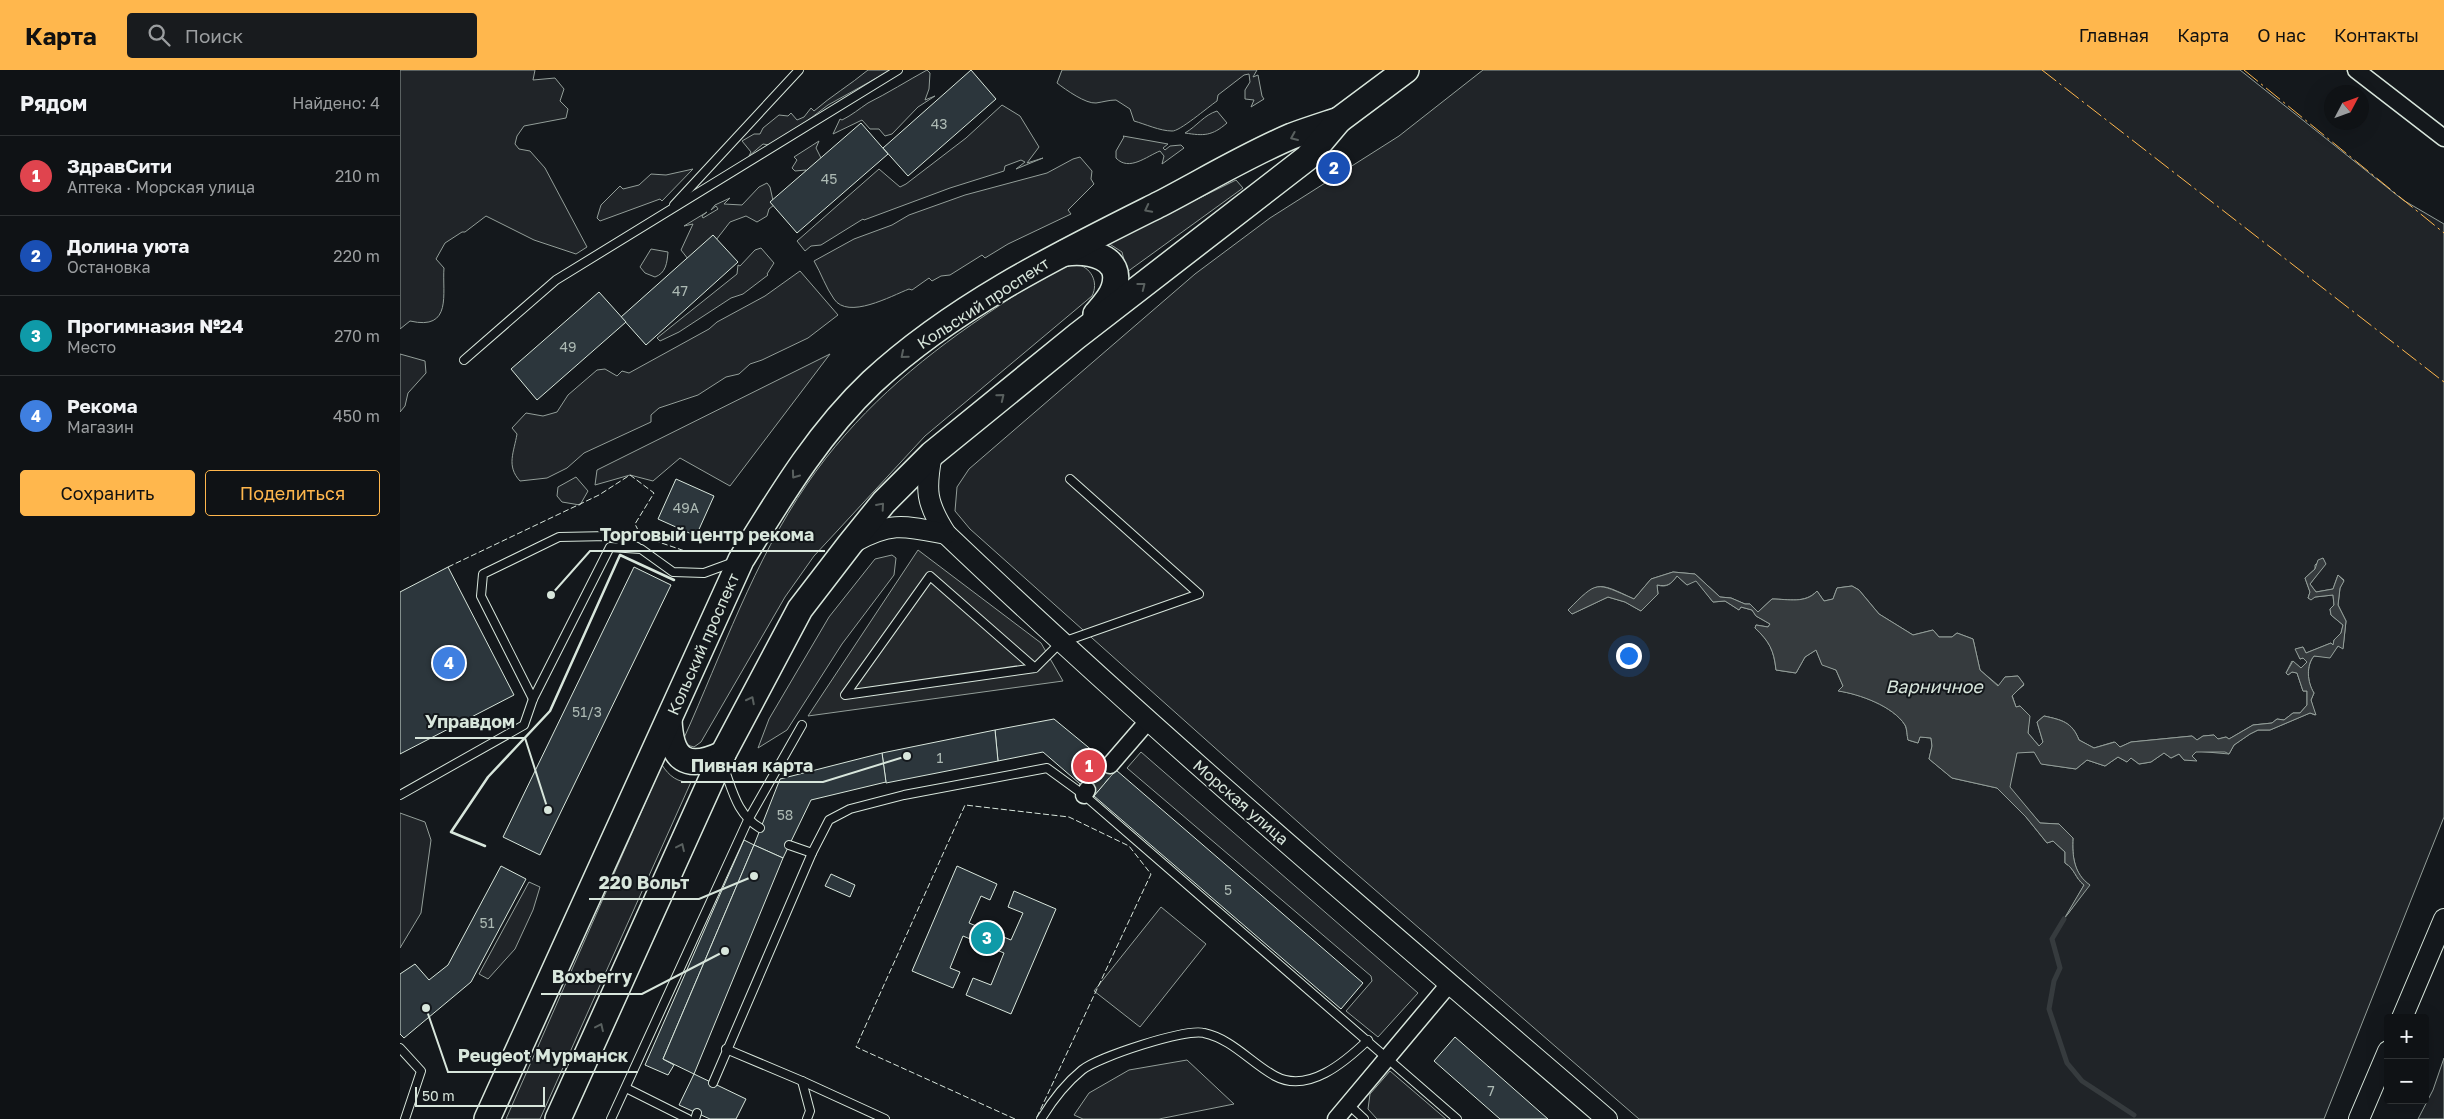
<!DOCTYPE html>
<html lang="ru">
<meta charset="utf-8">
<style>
:root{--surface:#0f1215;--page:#181b1e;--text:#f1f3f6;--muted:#9b9ea0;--line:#2f3234;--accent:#ffb74d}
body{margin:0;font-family:"Golos Text",sans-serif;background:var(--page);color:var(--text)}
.controls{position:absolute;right:15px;bottom:15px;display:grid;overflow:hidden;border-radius:5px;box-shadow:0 5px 20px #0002}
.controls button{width:45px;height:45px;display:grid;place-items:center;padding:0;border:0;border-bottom:1px solid var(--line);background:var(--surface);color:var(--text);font:25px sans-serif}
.compass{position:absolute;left:1924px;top:15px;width:45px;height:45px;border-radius:50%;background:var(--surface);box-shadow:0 5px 20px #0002;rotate:49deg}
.scale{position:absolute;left:15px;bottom:12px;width:130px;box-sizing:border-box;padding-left:5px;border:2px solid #d8e6dc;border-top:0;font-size:14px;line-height:18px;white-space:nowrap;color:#d8e6dc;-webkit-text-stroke:4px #14181c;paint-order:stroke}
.you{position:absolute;left:1228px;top:585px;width:18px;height:18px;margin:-12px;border:4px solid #fff;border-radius:50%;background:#1a73e8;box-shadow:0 0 0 8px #1a73e833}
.badge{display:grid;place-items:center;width:32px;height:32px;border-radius:50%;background:var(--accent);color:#fff;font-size:16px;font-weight:700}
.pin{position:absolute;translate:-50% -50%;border:2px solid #fff;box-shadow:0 1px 5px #0006}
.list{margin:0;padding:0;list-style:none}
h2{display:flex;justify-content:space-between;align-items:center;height:65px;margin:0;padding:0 20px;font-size:21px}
h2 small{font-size:16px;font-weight:400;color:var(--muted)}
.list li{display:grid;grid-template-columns:32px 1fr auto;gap:15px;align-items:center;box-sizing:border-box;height:80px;padding:0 20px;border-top:1px solid var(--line)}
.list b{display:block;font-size:19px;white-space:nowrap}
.list p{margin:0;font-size:16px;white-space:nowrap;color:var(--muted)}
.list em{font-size:16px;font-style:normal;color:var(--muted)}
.actions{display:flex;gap:10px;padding:15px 20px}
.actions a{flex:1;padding:11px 0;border:1px solid var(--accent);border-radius:5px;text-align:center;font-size:18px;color:var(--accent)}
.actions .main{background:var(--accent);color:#111}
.icon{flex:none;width:28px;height:28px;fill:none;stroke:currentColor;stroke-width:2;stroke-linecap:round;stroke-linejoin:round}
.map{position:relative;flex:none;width:2044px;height:1049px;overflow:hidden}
header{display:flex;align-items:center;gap:30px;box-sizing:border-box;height:70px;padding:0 25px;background:var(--accent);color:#111}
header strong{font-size:24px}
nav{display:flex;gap:28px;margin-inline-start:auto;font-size:18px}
.search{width:350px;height:45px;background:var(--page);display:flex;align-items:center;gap:12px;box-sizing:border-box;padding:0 18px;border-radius:5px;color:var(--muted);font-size:19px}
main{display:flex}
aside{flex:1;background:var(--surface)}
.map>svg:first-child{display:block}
</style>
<header>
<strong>Карта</strong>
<div class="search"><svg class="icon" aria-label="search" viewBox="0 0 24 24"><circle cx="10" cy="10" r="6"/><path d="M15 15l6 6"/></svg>Поиск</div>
<nav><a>Главная</a><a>Карта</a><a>О нас</a><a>Контакты</a></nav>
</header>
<main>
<aside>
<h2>Рядом<small>Найдено: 4</small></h2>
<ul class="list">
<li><span class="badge" style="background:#e0444e">1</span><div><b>ЗдравСити</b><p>Аптека · Морская улица</p></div><em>210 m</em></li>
<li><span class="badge" style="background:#1a4fb4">2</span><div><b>Долина уюта</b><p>Остановка</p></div><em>220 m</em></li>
<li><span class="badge" style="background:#0f9aa8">3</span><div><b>Прогимназия №24</b><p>Место</p></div><em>270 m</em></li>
<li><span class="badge" style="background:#3f7fe0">4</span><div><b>Рекома</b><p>Магазин</p></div><em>450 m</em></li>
</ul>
<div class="actions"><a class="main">Сохранить</a><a>Поделиться</a></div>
</aside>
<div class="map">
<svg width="2044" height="1049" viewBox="0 0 2044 1049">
<rect width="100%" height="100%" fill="#14181c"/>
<g fill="#202428" stroke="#939e99" fill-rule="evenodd">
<path d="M0 0H135L133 10 155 8 164 19 160 31 168 39 166 48 124 56 117 66 115 74 119 79 130 81 145 98 187 177 176 184 134 170 86 146 65 162H62L45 173 36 189 44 198C42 223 53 261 10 251L0 259Z"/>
<path d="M468 0H491L428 35 407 51 369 75 363 74 349 86 351 82 342 71 354 64H360L363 58 379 45 388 46 391 43 397 50 404 47 411 38 414 41C431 26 450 15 468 0Z"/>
<path d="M527 0 530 3 529 19 525 30 535 26 518 37 492 64 485 66 479 59H470L462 50 433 64 440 49 442 50C452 45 459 39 468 33 488 23 507 11 527 0Z"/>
<path d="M662 0H857L853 7 858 5 862 26 864 29 851 37 854 30 845 29V20L850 12 849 4 844 5 818 25 817 31C808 37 779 62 772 61 760 61 745 54 734 51L730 39 716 30C709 30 703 32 696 33 686 34 666 20 657 13Z"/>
<path d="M1083 0H1840L2003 130 2044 154V747L1924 1049H1239L936 786 570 459 555 441 557 417 569 399 795 204 870 148 999 66ZM1923 488 1925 494 1910 514 1916 522 1933 519 1938 505 1944 510 1940 518 1938 535 1946 551 1943 578 1938 576 1930 587 1914 586C1906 596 1907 612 1914 623L1911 630 1915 645 1910 643 1870 660H1858L1850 664 1834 675 1829 684 1796 681 1792 686 1796 690H1784L1779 684 1771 688 1764 683 1751 692 1739 694 1731 688 1727 692 1718 687 1705 696 1687 690 1676 699 1642 694 1635 682H1617L1609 717 1640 753 1659 754 1673 768C1672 786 1674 804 1689 815L1667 845 1684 815C1675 808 1675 799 1665 793V782L1653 771 1647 773 1626 747 1597 718 1552 708 1529 689 1532 676 1531 668 1520 667 1518 673 1508 670C1507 666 1507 659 1505 655 1493 636 1459 624 1439 621L1443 616 1436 600 1422 594 1416 580 1405 587 1396 603 1376 600C1374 580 1369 571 1355 558L1356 555 1368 557 1370 554 1356 546 1352 540 1341 537 1339 540 1325 531 1313 532 1296 510 1287 515 1277 506C1271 514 1267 518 1257 515L1258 524 1241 541 1225 532 1208 527 1172 544 1168 540C1198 511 1196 511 1234 529L1251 509 1273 502 1295 504 1320 527 1331 528 1345 534H1350L1358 542 1372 529C1388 529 1405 534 1417 521L1424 531 1433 529 1437 518 1452 516 1459 520 1479 544 1513 565 1533 560 1539 567H1552L1557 563 1573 569 1580 600 1599 616 1605 607 1618 606 1624 615 1612 625 1616 637 1620 636 1629 646 1628 663 1639 676 1643 672 1637 652 1644 646C1662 650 1672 652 1679 670L1694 678 1714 672 1720 677 1731 672 1792 666 1797 670 1803 666 1814 665 1818 669 1826 667 1829 669 1853 655 1872 653 1877 649 1884 650 1893 643H1900L1907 635V621H1903L1897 603 1892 602 1888 605 1886 603 1892 591 1901 598 1907 592 1903 588 1900 589 1896 579 1903 577 1906 583 1931 573 1933 575 1934 570 1941 563 1943 555 1931 545 1930 539 1934 535 1933 525 1915 527 1911 529 1908 528 1910 522 1905 508 1915 499V495Z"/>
<polygon points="602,35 620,46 639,77 627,93 643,88 616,99 625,92 621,90 605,96 604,101 550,118 464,150 463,149 421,175 411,176 405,181 397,171 479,99 500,117 506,114 566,68"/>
<path d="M817 41 827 53C812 66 804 66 785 63 797 56 804 45 817 41Z"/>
<path d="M723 66 768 74 763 78 765 80 770 76 781 75 784 78 762 94 764 86 760 81C747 86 729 102 716 88V81L724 67Z"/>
<polygon points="419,71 416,78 423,92 402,110 406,100 395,101 392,98 397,90 394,87"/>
<path d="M680 87 692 101 691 109 694 114 668 140 671 144 608 174 585 188 582 185 550 205 541 206 532 211 529 208 512 220 509 219C491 226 448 250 434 229 426 218 421 203 414 191L454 169 492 155 509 145 565 125 647 103 673 89Z"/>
<polygon points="293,99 262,131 260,129 200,151 197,148 201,135 220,116 223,119 239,115 251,104 266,105"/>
<polygon points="836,110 843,118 727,202 722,182 708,173"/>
<polygon points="367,113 370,117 374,135 369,139 367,146 357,152 346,146 330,152 316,170 288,189 281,180 293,154 284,156 307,142 302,146 303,148 318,139 316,136 311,140 315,135 330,128 324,134 342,135 359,117"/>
<polygon points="361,178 374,193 367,204 368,205 343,224 331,228 279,262 260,271 257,268 337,204 338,195 340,196 355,180"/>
<path d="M251 179 268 182C267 193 266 203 255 207L245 203 240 197Z"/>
<path d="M676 194C691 197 699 212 692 226L525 366 414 486 385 527 301 672 294 677 287 675 284 668C322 583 354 491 407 414 454 345 516 292 584 246 605 232 652 198 676 194Z"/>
<path d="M400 201 438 245 408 268 362 290 350 294 339 304 326 307 298 325 259 338 251 345V352L184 383 167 398 147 408 120 411C106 396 114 382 117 364L112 358 126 343 143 346 157 342 168 325 197 300 205 299 217 306 222 301 229 303 309 259 317 252 365 226Z"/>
<polygon points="0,284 25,291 26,303 8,323 5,336 0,342"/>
<polygon points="430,284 330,416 280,388 253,411 230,405 195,415 197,400"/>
<polygon points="176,407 188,421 180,435 162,432 157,426 158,417"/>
<polygon points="492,485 496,488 494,505 442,574 387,660 358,678 369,649 429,547 475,489"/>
<polygon points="741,682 1018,923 978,967 946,941 972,911 971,906 727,698"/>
<path d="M262 695C269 706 278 713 291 712L140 1049H106Z"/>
<polygon points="0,743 25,752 31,770 21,843 0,878"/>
<polygon points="129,812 140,817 133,840 115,879 88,909 79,904"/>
<polygon points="761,837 806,874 740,957 694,921"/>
<polygon points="2044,988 2044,1049 2018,1049 2033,1020"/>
<polygon points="787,990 834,1034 759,1049 683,1049 674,1045 689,1023 729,1000"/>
<polygon points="990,1001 1046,1049 977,1049 968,1039 970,1024"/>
</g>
<polygon fill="#24282b" stroke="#939e99" points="518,480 641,573 663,611 408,646"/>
<path fill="#363b3e" stroke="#939e99" d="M1923 488 1926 494 1910 514 1916 522 1933 519 1938 505 1944 511 1940 518 1938 535 1946 551 1943 579 1938 576 1930 588 1914 586C1906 595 1907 612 1914 623L1911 630 1916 645 1910 643 1870 660H1858L1850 664 1834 675 1829 684 1825 682H1796L1792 686 1797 691 1784 690 1779 684 1771 688 1764 683 1751 692 1739 694 1731 688 1727 692 1718 687 1705 696 1687 690 1676 699 1641 694 1634 682 1617 683 1610 717 1640 753 1659 754 1673 768C1672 786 1674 804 1690 815L1664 849 1684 815C1675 808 1675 799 1665 793V782L1653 771 1647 773 1626 747 1597 718 1552 708 1529 689 1532 676 1531 668 1520 667 1518 673 1508 670C1507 666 1507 658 1505 655 1493 636 1459 624 1438 621L1443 616 1436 600 1422 595 1416 580 1405 587 1396 603 1376 600C1374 580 1369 571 1355 558L1356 555 1368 557 1370 554 1356 546 1352 540 1341 537 1339 540 1325 531 1313 532 1296 511 1287 515 1277 506C1271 514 1268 517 1257 515L1258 524 1241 541 1225 532 1208 527 1172 544 1168 540C1198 510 1195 512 1234 529L1251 509 1273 502 1295 504 1320 527 1331 528 1345 534H1350L1358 542 1372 529C1388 529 1406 534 1417 521L1424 531 1433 529 1437 518 1452 516 1459 520 1479 544 1513 565 1533 560 1539 567H1552L1557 563 1573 569 1580 600 1598 616 1605 607 1618 606 1624 614 1612 626 1616 637 1620 636 1630 646 1628 663 1639 676 1643 672 1637 652 1644 646C1662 650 1672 652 1679 670L1694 678 1715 672 1720 677 1731 672 1792 666 1797 670 1803 666 1814 665 1818 669 1826 667 1829 669 1853 655 1872 653 1877 649 1884 650 1893 643H1900L1907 635V621H1903L1897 603 1892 602 1888 605 1886 603 1893 591 1901 598 1907 592 1903 588 1900 589 1895 579 1903 577 1906 583 1931 573 1933 575 1934 570 1941 563 1943 555 1931 545 1930 539 1934 535 1933 525 1915 527 1911 530 1908 528 1910 522 1905 508 1915 499 1918 490Z"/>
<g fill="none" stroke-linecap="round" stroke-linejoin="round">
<polyline stroke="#363b3e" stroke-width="5" points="1664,849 1652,869 1660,898 1654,911 1649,939 1667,993 1682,1011 1734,1045"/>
</g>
<g fill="#2c363c" stroke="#d8e6dc">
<polygon points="571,0 596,29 508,106 483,78"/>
<polygon points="461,53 488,84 397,163 370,132"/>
<polygon points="313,165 338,192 246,275 221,247"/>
<polygon points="199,222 226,252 137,330 111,299"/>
<polygon points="276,409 314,426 296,466 258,449"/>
<polygon points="48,497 114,625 0,684 0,522"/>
<polygon points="234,497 271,515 140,785 103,767"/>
<polygon points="654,649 716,700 694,726 643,682 598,691 595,660"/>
<polygon points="595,660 598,691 486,713 482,683"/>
<polygon points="482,683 486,712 411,730 383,788 354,775 380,709"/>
<polygon points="716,700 963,913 941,939 694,726"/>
<polygon points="344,770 354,775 263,989 274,995 268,1005 245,995"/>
<polygon points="354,775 383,788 294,1004 263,989"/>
<polygon points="101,796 126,809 71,912 4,968 0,964 0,904 15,894 29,910 48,895"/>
<polygon points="557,796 597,814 590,830 581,826 569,853 611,870 623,843 608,837 614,821 656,839 611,944 566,925 573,908 591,915 604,883 563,866 550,898 560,902 553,918 512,901"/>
<polygon points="431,804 455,815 450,827 425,816"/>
<polygon points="1055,967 1148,1049 1100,1049 1034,991"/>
<polygon points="294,1004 346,1029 336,1049 310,1049 279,1035"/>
</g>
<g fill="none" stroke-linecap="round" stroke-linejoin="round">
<polyline stroke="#313739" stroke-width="16" stroke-dasharray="16 8" stroke-linecap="butt" points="687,720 710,695"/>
<defs>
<g id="service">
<polyline points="274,135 399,0"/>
<polyline points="64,290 156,210 498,0"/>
<polyline points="635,598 530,506 445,625 635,598 660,573 799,524 670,409"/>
<polyline points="133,629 81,526 83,504 159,467 209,466 237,477"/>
<path d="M324 698C333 722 337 744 360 758"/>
<polyline points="0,725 124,655 133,629 210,477 241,479 273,502 304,503 334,492"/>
<polyline points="389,775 412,783"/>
<polyline points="0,978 21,1001 5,1049"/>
<polyline points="326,979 402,1011 485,1049"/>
<polyline points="402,1011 410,1041 407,1049"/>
<polyline points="313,1013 412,783 429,750 450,739 504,725 647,698 684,725 1057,1049"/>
<polyline points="226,1018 288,1049"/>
<polyline points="949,1035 964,1049"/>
<polyline points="211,1049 348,750 402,655"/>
<polyline points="295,1049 297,1043"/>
<path d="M641 1049C652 1031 666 1013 682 1000 698 987 786 958 804 963 832 969 851 993 875 1006 908 1024 945 992 968 970"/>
</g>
<g id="minor">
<polyline points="1956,0 2044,68"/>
<polyline points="710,695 748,651"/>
<polyline points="684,725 687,720"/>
<polyline points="936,1049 1050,913"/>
</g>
<g id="tertiary">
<path d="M532 384C525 420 526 433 546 464 759 667 984 857 1207 1049"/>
<path d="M454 472C492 451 505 456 546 464"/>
<polyline points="2002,948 2044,849"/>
<polyline points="1959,1049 1988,981"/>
</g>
<g id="primary">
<path d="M665 183C688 180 724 186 714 218 711 228 702 237 696 244"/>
<path d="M269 650C271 690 286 701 323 684"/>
<path d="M87 1049 341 490C380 427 418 363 472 312 555 235 660 184 760 134 804 111 847 85 892 66 908 60 924 55 939 50"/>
<polyline points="158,1049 323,684 400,539 450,474 484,432 532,384 677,266 907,88 939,50 1006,0"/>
</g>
</defs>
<use href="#service" stroke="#d8e6dc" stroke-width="10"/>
<use href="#minor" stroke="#d8e6dc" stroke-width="19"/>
<use href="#tertiary" stroke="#d8e6dc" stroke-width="22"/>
<use href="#primary" stroke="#d8e6dc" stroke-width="28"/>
<use href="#service" stroke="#14181c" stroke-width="8"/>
<use href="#minor" stroke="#14181c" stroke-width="16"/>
<use href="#tertiary" stroke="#14181c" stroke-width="20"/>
<use href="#primary" stroke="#14181c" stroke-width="25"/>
<g stroke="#d8e6dc" stroke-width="1" stroke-dasharray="6 2.5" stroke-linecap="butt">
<polyline points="48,497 199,425 230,405 254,423 235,454 241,466 285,481"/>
<polyline points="615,1049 456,977 565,735 669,747 729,776 751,804 636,1049"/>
</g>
<polyline stroke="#d8e6dc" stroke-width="2.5" points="85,776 51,762 88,707 150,641 220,485 274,510"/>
<g stroke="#ffb74d" stroke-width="1" stroke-dasharray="18 4 2.5 4" stroke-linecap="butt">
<polyline points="1642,0 2044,312"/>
<polyline points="1844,0 2044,163"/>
</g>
</g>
<defs><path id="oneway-chevron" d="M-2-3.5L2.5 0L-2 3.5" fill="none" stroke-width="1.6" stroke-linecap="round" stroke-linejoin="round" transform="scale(1.25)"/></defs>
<g stroke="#59605f">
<use href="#oneway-chevron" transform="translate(894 67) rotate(157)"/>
<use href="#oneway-chevron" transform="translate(748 139) rotate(153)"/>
<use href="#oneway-chevron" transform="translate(742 216) rotate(-38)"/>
<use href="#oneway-chevron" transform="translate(504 285) rotate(140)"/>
<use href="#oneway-chevron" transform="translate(601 327) rotate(-39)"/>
<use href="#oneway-chevron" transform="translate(395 405) rotate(126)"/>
<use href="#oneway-chevron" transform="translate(481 436) rotate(-49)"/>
<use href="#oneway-chevron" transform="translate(351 630) rotate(-63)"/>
<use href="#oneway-chevron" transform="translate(281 777) rotate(-65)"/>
<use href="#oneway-chevron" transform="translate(200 957) rotate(-65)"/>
</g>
<g text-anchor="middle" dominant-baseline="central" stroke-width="4" stroke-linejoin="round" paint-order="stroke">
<g font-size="14" fill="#adbab4">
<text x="539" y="53">43</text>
<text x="429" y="108">45</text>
<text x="280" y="220">47</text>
<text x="168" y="276">49</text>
<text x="286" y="437">49А</text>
<text x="187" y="641">51/3</text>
<text x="540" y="687">1</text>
<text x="385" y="744">58</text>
<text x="828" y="819">5</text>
<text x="87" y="852">51</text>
<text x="1091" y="1020">7</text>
</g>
<g font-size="16" fill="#d8e6dc" stroke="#14181c">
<text transform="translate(583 233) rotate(-33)">Кольский проспект</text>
<text transform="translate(303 574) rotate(-66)">Кольский проспект</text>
<text transform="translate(841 732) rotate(41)">Морская улица</text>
</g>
<g font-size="18" font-style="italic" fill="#d8e6dc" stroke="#14181c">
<text x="1534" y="616">Варничное</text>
</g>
</g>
<path fill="none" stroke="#d8e6dc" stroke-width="2" d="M151 525L190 481H425M148 740L125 668H15M507 686L423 712H281M354 806L299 829H189M325 881L242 924H141M26 938L48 1002H238"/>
<g fill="#d8e6dc" stroke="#14181c" stroke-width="2">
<circle cx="151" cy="525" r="5"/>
<circle cx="148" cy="740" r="5"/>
<circle cx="507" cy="686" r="5"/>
<circle cx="354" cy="806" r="5"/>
<circle cx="325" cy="881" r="5"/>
<circle cx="26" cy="938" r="5"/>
</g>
<g font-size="18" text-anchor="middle" font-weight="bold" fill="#d8e6dc" stroke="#14181c" stroke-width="4" stroke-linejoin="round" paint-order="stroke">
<text x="307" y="471">Торговый центр рекома</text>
<text x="70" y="658">Управдом</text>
<text x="352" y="702">Пивная карта</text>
<text x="244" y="819">220 Вольт</text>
<text x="192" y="913">Boxberry</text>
<text x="143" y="992">Peugeot Мурманск</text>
</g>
</svg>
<div class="controls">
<button>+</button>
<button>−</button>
</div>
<svg class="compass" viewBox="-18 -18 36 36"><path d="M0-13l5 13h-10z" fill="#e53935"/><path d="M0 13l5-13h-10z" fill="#9b9ea0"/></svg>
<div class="scale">50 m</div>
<div class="you"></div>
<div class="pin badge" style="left:689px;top:696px;background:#e0444e">1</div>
<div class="pin badge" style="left:934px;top:98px;background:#1a4fb4">2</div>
<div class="pin badge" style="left:587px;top:868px;background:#0f9aa8">3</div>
<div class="pin badge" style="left:49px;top:593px;background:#3f7fe0">4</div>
</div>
</main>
